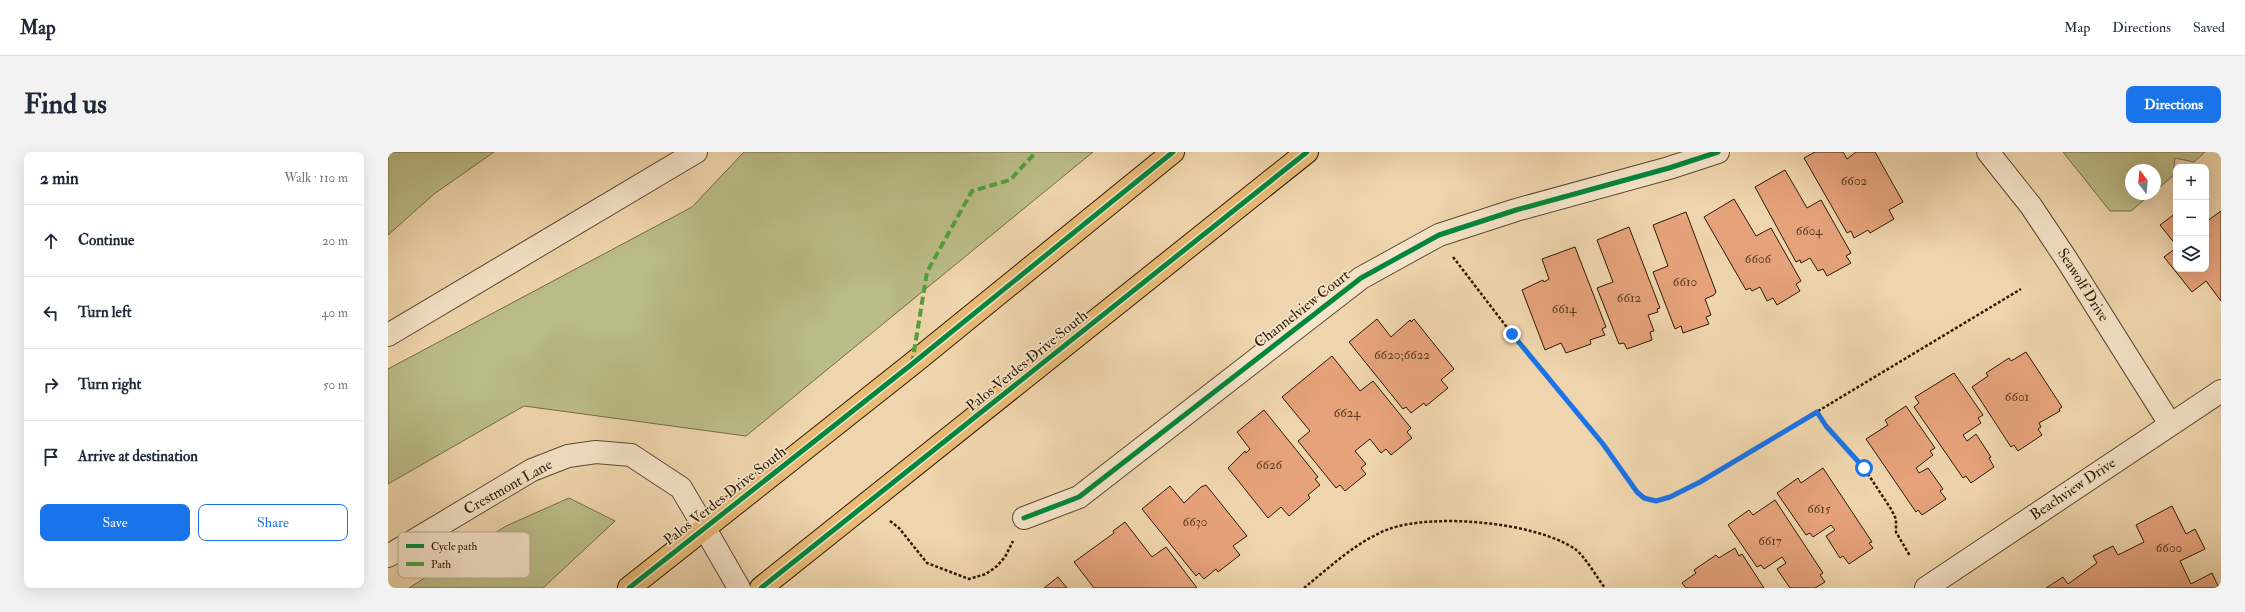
<!DOCTYPE html>
<meta charset="utf-8">
<style>
:root{--surface:#fff;--page:#f2f2f3;--text:#1f2937;--muted:#747a83;--line:#e0e1e3;--accent:#1a73e8}
body{margin:0;font-family:"IM FELL Double Pica",serif;background:var(--page);color:var(--text)}
.controls{position:absolute;right:12px;top:12px;display:grid;overflow:hidden;border-radius:8px;box-shadow:0 4px 16px #0002}
.controls button{width:36px;height:36px;display:grid;place-items:center;padding:0;border:0;border-bottom:1px solid var(--line);background:var(--surface);color:var(--text);font:20px sans-serif}
.compass{position:absolute;left:1737px;top:12px;width:36px;height:36px;border-radius:50%;background:var(--surface);box-shadow:0 4px 16px #0002;rotate:344deg}
.stop{position:absolute;width:12px;height:12px;margin:-9px;border:3px solid #1a73e8;border-radius:50%;background:#fff}
.stop.end{background:#1a73e8;border-color:#fff;box-shadow:0 1px 4px #0008}
.list{margin:0;padding:0;list-style:none}
h2{display:flex;justify-content:space-between;align-items:center;height:52px;margin:0;padding:0 16px;font-size:17px}
h2 small{font-size:13px;font-weight:400;color:var(--muted)}
.list li{display:grid;grid-template-columns:26px 1fr auto;gap:12px;align-items:center;box-sizing:border-box;height:72px;padding:0 16px;border-top:1px solid var(--line)}
.list b{display:block;font-size:15px;white-space:nowrap}
.list em{font-size:13px;font-style:normal;color:var(--muted)}
.actions{display:flex;gap:8px;padding:12px 16px}
.actions a{flex:1;padding:9px 0;border:1px solid var(--accent);border-radius:8px;text-align:center;font-size:14px;color:var(--accent)}
.actions .main{background:var(--accent);color:#fff}
.icon{flex:none;width:22px;height:22px;fill:none;stroke:currentColor;stroke-width:2;stroke-linecap:round;stroke-linejoin:round}
.map{position:relative;flex:none;width:1833px;height:436px;overflow:hidden;border-radius:8px}
header{display:flex;align-items:center;gap:24px;box-sizing:border-box;height:56px;padding:0 20px;background:var(--surface);border-bottom:1px solid var(--line)}
header strong{font-size:19px}
nav{display:flex;gap:22px;margin-inline-start:auto;font-size:14px}
.intro{display:flex;align-items:center;justify-content:space-between;box-sizing:border-box;height:96px;padding:0 24px}
h1{margin:0;font-size:28px}
.button{padding:10px 18px;border-radius:8px;background:var(--accent);color:#fff;font-size:14px;font-weight:700}
main{display:flex;gap:24px;padding:0 24px}
aside{flex:1;background:var(--surface);border-radius:8px;box-shadow:0 4px 16px #0002}
.map>svg:first-child{display:block}
</style>
<header>
<strong>Map</strong>
<nav><a>Map</a><a>Directions</a><a>Saved</a></nav>
</header>
<div class="intro"><h1>Find us</h1><a class="button">Directions</a></div>
<main>
<aside>
<h2>2 min<small>Walk · 110 m</small></h2>
<ul class="list">
<li><svg class="icon" aria-label="ahead" viewBox="0 0 24 24"><path d="M12 20V5M6 11l6-6 6 6"/></svg><div><b>Continue</b></div><em>20 m</em></li>
<li><svg class="icon" aria-label="left" viewBox="0 0 24 24"><path d="M17 20v-9H6M10 6l-5 5 5 5"/></svg><div><b>Turn left</b></div><em>40 m</em></li>
<li><svg class="icon" aria-label="right" viewBox="0 0 24 24"><path d="M7 20v-9h11M14 6l5 5-5 5"/></svg><div><b>Turn right</b></div><em>50 m</em></li>
<li><svg class="icon" aria-label="arrive" viewBox="0 0 24 24"><path d="M6 21V4h12l-3 4 3 4H6"/></svg><div><b>Arrive at destination</b></div></li>
</ul>
<div class="actions"><a class="main">Save</a><a>Share</a></div>
</aside>
<div class="map">
<svg width="1833" height="436" viewBox="0 0 1833 436">
<rect width="100%" height="100%" fill="#efd5ad"/>
<filter id="stains"><feTurbulence type="fractalNoise" baseFrequency=".005" numOctaves="4"/><feColorMatrix values="0 0 0 0 .2 0 0 0 0 .09 0 0 0 0 .02 0 0 0 .5 -.17"/></filter>
<radialGradient id="worn" r=".72"><stop offset=".6" stop-color="#630" stop-opacity="0"/><stop offset="1" stop-color="#630" stop-opacity=".3"/></radialGradient>
<g fill="#bbbd88" stroke="#746c46">
<polygon points="0,0 106,0 46,42 0,83"/>
<polygon points="356,0 705,0 358,284 136,254 0,332 0,217 304,55"/>
<polygon points="1675,0 1817,0 1806,10 1787,6 1785,24 1767,39 1767,18 1743,18 1743,42 1763,42 1743,59 1722,59"/>
<polygon points="181,346 227,369 155,436 21,436 118,374"/>
</g>
<g fill="#e6a27b" stroke="#2e1b03">
<polygon points="1427,0 1455,0 1459,7 1468,0 1487,0 1515,50 1501,58 1506,67 1482,81 1480,78 1466,86 1463,79 1459,81 1416,6"/>
<polygon points="1397,18 1419,56 1433,48 1463,101 1458,104 1463,111 1439,124 1435,117 1430,119 1422,106 1413,111 1412,108 1408,110 1367,35"/>
<polygon points="1346,47 1368,84 1383,76 1413,129 1408,132 1412,139 1389,153 1385,146 1379,149 1372,135 1364,139 1362,136 1358,138 1316,65"/>
<polygon points="1833,59 1833,149 1818,129 1804,140 1776,105 1788,96 1788,117 1818,117 1818,70"/>
<polygon points="1298,60 1328,140 1326,143 1317,147 1323,163 1318,165 1321,172 1295,181 1293,174 1287,177 1265,120 1280,114 1265,73"/>
<polygon points="1788,61 1788,93 1772,73"/>
<polygon points="1241,75 1272,156 1269,157 1270,160 1260,163 1266,179 1262,180 1264,188 1239,197 1236,191 1231,192 1209,136 1225,130 1209,88"/>
<polygon points="1187,95 1218,175 1214,177 1217,183 1202,188 1203,192 1178,201 1173,191 1157,198 1134,138 1155,128 1156,130 1161,127 1154,107"/>
<polygon points="989,167 1003,185 1022,168 1023,170 1026,167 1066,217 1053,228 1060,236 1038,254 1036,251 1023,261 1018,255 1015,257 961,190"/>
<polygon points="1638,200 1674,255 1671,257 1672,259 1651,271 1653,275 1650,277 1654,283 1630,299 1626,293 1623,295 1584,235 1600,224 1598,221 1621,206 1623,209"/>
<polygon points="944,204 972,239 985,229 1023,276 1019,280 1024,286 1003,303 998,297 993,301 982,287 967,299 978,312 973,316 978,322 957,339 952,333 948,336 910,289 922,279 894,245"/>
<polygon points="1566,221 1595,263 1590,266 1593,271 1575,283 1579,289 1588,282 1603,305 1601,306 1606,315 1583,331 1578,324 1575,326 1526,255 1531,251 1527,245"/>
<polygon points="1518,254 1547,296 1542,299 1545,303 1528,316 1531,321 1540,316 1555,337 1552,339 1558,347 1534,363 1530,358 1528,360 1478,287 1500,273 1497,268"/>
<polygon points="876,258 930,325 927,327 932,333 920,343 922,346 901,364 893,355 880,366 840,316 857,299 858,301 862,297 849,280"/>
<polygon points="1435,316 1484,390 1481,391 1485,396 1461,412 1455,404 1452,406 1438,384 1447,378 1443,373 1425,385 1422,381 1418,383 1389,341 1410,326 1413,331"/>
<polygon points="818,333 859,384 845,394 852,403 830,420 828,417 816,427 811,421 808,424 754,357 782,334 796,351 813,335"/>
<polygon points="1387,348 1435,421 1432,423 1437,430 1427,436 1402,436 1389,417 1398,411 1394,405 1376,417 1373,413 1369,415 1340,373 1361,358 1365,363"/>
<polygon points="1784,354 1798,382 1807,377 1817,397 1792,409 1803,432 1824,421 1831,436 1658,436 1675,425 1680,432 1709,411 1705,404 1725,394 1730,403 1756,390 1748,373"/>
<polygon points="737,370 764,405 778,395 809,436 706,436 686,410 726,381 725,379"/>
<polygon points="1347,396 1351,404 1354,402 1376,436 1298,436 1294,431 1308,421 1306,418 1328,403 1331,406"/>
<polygon points="670,425 679,436 656,436"/>
</g>
<g fill="none" stroke-linecap="round" stroke-linejoin="round">
<defs>
<g id="minor">
<polyline points="1600,0 1643,54 1679,108 1782,272"/>
<polyline points="0,183 308,0"/>
<polyline points="636,366 691,345 973,126 1051,83 1128,58 1281,16 1330,0"/>
<polyline points="0,404 144,318 180,304 208,300 243,303 293,336 316,375"/>
<polyline points="1538,436 1833,239"/>
</g>
<polyline id="tertiary" points="316,375 351,436"/>
<g id="primary">
<polyline points="241,436 524,212 785,0"/>
<polyline points="373,436 919,0"/>
</g>
</defs>
<use href="#minor" stroke="#5e4a2e" stroke-width="24"/>
<use href="#tertiary" stroke="#5e4a2e" stroke-width="24"/>
<use href="#primary" stroke="#2e1b03" stroke-width="24"/>
<g stroke="#2e1b03" stroke-width="2.5" stroke-dasharray="3 2" stroke-linecap="butt">
<path d="M1065 105 1124 182 1215 292 1249 340C1269 358 1292 340 1312 330L1633 137"/>
<polyline points="1429,260 1438,274 1476,316 1503,357 1508,367 1508,380 1522,404"/>
<polyline points="502,369 511,376 539,411 581,427 598,422 609,414 617,405 625,389"/>
<path d="M916 436C942 415 969 389 1001 377 1046 361 1147 370 1187 397 1197 404 1209 426 1217 436"/>
</g>
<use href="#minor" stroke="#f5e4ca" stroke-width="22"/>
<use href="#tertiary" stroke="#f5e4ca" stroke-width="22"/>
<use href="#primary" stroke="#e8ba76" stroke-width="22"/>
<polyline stroke="#52a13d" stroke-width="4" stroke-dasharray="8 4" stroke-linecap="butt" points="524,212 539,120 584,39 622,28 648,0"/>
<defs>
<g id="cycleway">
<polyline points="636,366 691,345 973,126 1051,83 1128,58 1281,16 1330,0"/>
<polyline points="241,436 524,212 785,0"/>
<polyline points="373,436 919,0"/>
</g>
</defs>
<use href="#cycleway" stroke="#f5e4ca" stroke-width="8"/>
<use href="#cycleway" stroke="#00873e" stroke-width="5"/>
</g>
<g fill="none" stroke-linecap="round" stroke-linejoin="round">
<polyline stroke="#1a73e8" stroke-width="5" points="1124,182 1215,292 1249,340 1256,346 1268,349 1282,345 1312,330 1429,260 1438,274 1476,316"/>
</g>
<g text-anchor="middle" dominant-baseline="central" stroke-width="3.5" stroke-linejoin="round" paint-order="stroke">
<g font-size="13" fill="#5c3d21">
<text x="1466" y="29">6602</text>
<text x="1421" y="79">6604</text>
<text x="1370" y="107">6606</text>
<text x="1297" y="130">6610</text>
<text x="1241" y="146">6612</text>
<text x="1176" y="157">6614</text>
<text x="1014" y="203">6620;6622</text>
<text x="1629" y="245">6601</text>
<text x="959" y="261">6624</text>
<text x="881" y="313">6626</text>
<text x="1431" y="357">6615</text>
<text x="807" y="370">6630</text>
<text x="1382" y="389">6617</text>
<text x="1781" y="396">6600</text>
</g>
<g font-size="15" fill="#2e1b03" stroke="#f5e4ca">
<text transform="translate(1695 133) rotate(58)">Seawolf Drive</text>
<text transform="translate(914 157) rotate(-38)">Channelview Court</text>
<text transform="translate(639 209) rotate(-39)">Palos Verdes Drive South</text>
<text transform="translate(120 335) rotate(-29)">Crestmont Lane</text>
<text transform="translate(1685 337) rotate(-34)">Beachview Drive</text>
<text transform="translate(337 344) rotate(-38)">Palos Verdes Drive South</text>
</g>
</g>
<rect x="10" y="380" width="132" height="46" rx="6" fill="#f5e4ca" stroke="#b9a88e" stroke-width="1"/>
<rect x="18" y="392" width="18" height="4" fill="#00873e"/>
<rect x="18" y="410" width="18" height="4" fill="#52a13d"/>
<g font-size="11" fill="#2e1b03">
<text x="43" y="398">Cycle path</text>
<text x="43" y="416">Path</text>
</g>
<rect width="100%" height="100%" filter="url(#stains)"/>
<rect width="100%" height="100%" fill="url(#worn)"/>
</svg>
<div class="controls">
<button>+</button>
<button>−</button>
<button><svg class="icon" aria-label="layers" viewBox="0 0 24 24"><path d="M12 4l9 5-9 5-9-5zM3 14l9 5 9-5"/></svg></button>
</div>
<svg class="compass" viewBox="-18 -18 36 36"><path d="M0-13l5 13h-10z" fill="#e53935"/><path d="M0 13l5-13h-10z" fill="#747a83"/></svg>
<div class="stop" style="left:1476px;top:316px"></div>
<div class="stop end" style="left:1124px;top:182px"></div>
</div>
</main>
